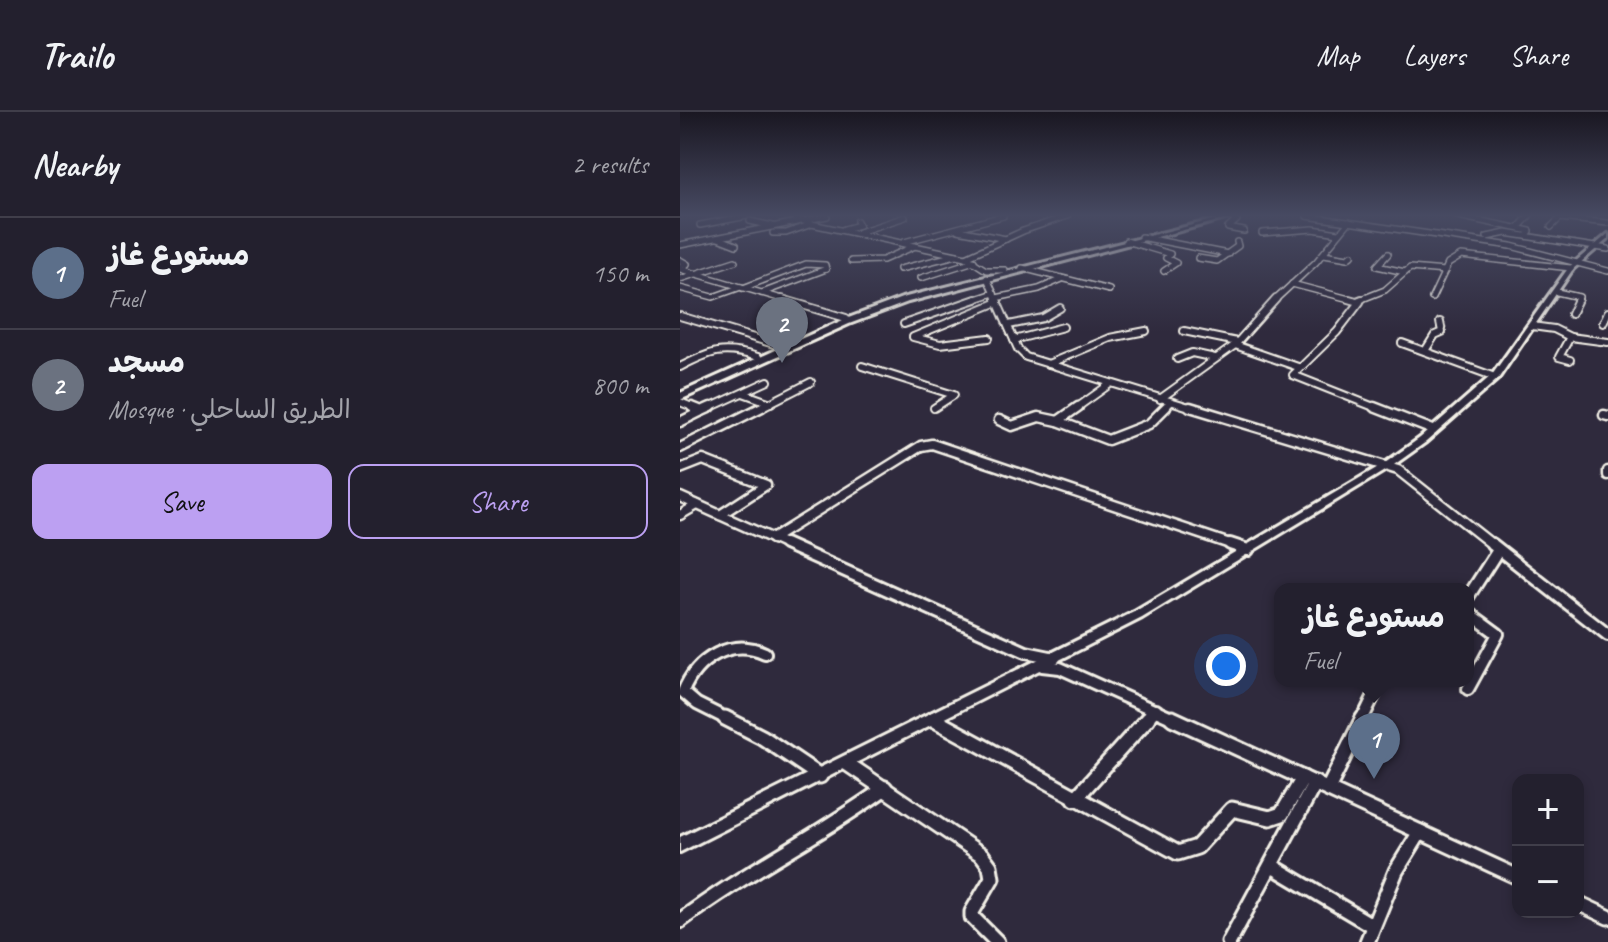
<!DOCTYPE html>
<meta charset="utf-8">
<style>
:root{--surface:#23202e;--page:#2b2836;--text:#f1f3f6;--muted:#a3a3aa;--line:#403e4a;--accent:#bca0f2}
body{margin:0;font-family:Caveat,"Playpen Sans Arabic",sans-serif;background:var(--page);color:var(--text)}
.controls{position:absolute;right:24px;bottom:24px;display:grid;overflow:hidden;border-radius:16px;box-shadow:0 4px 12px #0003}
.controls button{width:72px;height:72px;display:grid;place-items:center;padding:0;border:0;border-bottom:2px solid var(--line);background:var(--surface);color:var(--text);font:40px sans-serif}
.you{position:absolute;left:546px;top:554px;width:28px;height:28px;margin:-20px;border:6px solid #fff;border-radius:50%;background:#1a73e8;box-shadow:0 0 0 12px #1a73e833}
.badge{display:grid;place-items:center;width:52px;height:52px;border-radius:50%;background:var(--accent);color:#fff;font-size:26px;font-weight:700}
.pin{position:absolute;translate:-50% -66px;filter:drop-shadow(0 2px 4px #0008)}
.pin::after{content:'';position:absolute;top:42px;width:28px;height:24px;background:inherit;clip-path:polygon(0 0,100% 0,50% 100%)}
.popup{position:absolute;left:594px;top:471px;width:200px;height:104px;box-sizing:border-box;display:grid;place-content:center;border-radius:16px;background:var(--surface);filter:drop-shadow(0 2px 6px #0005);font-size:26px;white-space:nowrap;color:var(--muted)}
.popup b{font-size:30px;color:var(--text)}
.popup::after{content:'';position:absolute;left:50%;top:100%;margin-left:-16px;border:16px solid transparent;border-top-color:var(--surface)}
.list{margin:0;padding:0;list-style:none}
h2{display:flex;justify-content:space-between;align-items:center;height:104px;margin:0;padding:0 32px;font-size:34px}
h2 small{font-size:26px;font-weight:400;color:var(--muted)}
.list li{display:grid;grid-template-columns:52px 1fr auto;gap:24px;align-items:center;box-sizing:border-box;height:112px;padding:0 32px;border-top:2px solid var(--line)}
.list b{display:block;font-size:30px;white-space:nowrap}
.list p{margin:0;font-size:26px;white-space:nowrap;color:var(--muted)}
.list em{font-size:26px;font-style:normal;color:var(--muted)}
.actions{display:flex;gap:16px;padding:24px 32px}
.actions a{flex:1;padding:18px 0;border:2px solid var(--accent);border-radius:16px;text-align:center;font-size:28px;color:var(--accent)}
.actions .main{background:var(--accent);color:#111}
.map{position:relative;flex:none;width:928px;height:830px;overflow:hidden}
header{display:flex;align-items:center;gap:48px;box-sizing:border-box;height:112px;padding:0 40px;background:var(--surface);border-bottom:2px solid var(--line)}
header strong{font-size:38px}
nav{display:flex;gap:44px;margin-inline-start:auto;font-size:28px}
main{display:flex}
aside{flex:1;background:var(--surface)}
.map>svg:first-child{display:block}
</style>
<header>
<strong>Trailo</strong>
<nav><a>Map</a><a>Layers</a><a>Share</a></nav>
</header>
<main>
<aside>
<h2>Nearby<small>2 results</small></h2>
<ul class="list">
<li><span class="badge" style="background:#5c6f8a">1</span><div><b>مستودع غاز</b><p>Fuel</p></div><em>150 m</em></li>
<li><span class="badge" style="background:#6b7280">2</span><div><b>مسجد</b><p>Mosque · الطريق الساحلي</p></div><em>800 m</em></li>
</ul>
<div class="actions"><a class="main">Save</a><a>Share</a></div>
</aside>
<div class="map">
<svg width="928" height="830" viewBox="0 0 928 830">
<rect width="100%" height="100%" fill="#2f2a3d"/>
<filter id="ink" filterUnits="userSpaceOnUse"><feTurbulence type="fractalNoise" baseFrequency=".0125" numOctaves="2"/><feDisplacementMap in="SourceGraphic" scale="16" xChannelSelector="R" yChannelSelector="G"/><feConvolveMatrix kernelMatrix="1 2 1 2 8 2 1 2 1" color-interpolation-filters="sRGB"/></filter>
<g filter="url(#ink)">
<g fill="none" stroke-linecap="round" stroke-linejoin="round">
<defs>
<g id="minor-far4">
<polyline points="110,104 132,112 286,145 306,158 325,158"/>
<polyline points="627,104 831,134 928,159"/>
<polyline points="778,104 850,119 847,124"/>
<polyline points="549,105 557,108 548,116 564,119"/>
<polyline points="70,109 93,114"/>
<polyline points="20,113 67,104"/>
<polyline points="871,115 880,106 928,111"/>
<polyline points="838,116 849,104"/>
<polyline points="164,117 179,113 177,109"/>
<polyline points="278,118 326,127"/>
<polyline points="179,120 225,105"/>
<polyline points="93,121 106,121 132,112"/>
<polyline points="582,121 633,117 659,121"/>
<polyline points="461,125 548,142"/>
<polyline points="807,125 826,121 928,137"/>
<polyline points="38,126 56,133"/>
<polyline points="446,129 490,142 486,146 496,151 484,159"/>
<polyline points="224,130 323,104"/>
<polyline points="0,133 147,104"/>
<polyline points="644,142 668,146 672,143"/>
<polyline points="708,142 697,154 725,160"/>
<polyline points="286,145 343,119 387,104"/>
<polyline points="518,146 537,149 558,134 557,130"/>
<polyline points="0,148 7,152 0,154"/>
<polyline points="171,149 203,148 235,134"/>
<polyline points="342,156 429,178"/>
<polyline points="0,157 109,189"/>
<polyline points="220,157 276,143"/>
<polyline points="241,166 294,149"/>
<polyline points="307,166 317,189"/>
<polyline points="0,167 55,149"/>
<polyline points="612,172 677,189"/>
<polyline points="0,176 33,185 61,175"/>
<polyline points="63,176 126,152 145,153 146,157"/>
<polyline points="877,180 899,185 897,189"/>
<polyline points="82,181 146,157"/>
<polyline points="316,186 359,177 382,167"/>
<polyline points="752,186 768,152 781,144 891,156"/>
<polyline points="290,189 314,181"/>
<polyline points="594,189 636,150 669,110"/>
<polyline points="677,189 705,178 730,156 765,159"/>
</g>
<g id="minor-far3">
<polyline points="102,187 166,206"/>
<polyline points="316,187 338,237 346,245 516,297"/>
<polyline points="669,187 680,190 657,220 613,263 699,297"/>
<polyline points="677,189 682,187"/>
<polyline points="891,202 898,187"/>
<polyline points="0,204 101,234"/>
<polyline points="923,211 928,200"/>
<polyline points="224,212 296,187"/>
<polyline points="329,213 363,206 380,196"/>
<polyline points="852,214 874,217 890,225 928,230"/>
<polyline points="504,219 557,230"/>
<polyline points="890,225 879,245 890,248"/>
<polyline points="309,226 260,232 233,225 318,190"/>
<polyline points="334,228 383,215"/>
<polyline points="722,231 815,265"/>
<polyline points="555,233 618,255"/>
<polyline points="745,239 755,223 762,220 760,210"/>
<polyline points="497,247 512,241 535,246"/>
<polyline points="368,252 430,226 466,219"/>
<polyline points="182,254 274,283 254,296"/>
<path d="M0 255C31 239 43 234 78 245"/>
<polyline points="63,281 91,291"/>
<polyline points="480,287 555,233 596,187"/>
<polyline points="0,290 17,297"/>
<polyline points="27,297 88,269"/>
<polyline points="78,297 131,270"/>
<polyline points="395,297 430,272"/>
<polyline points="484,297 491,290"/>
</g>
<g id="minor-far2">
<polyline points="398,295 378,309 428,328 469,312 486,295"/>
<polyline points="510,295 718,358 814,434"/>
<polyline points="694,295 753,318"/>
<polyline points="22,299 31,295"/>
<polyline points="924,303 928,304"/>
<polyline points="319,308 332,314 359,305 378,309"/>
<polyline points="0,310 22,299 12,295"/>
<polyline points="0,336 82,295"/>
<polyline points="0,357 23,348 86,373 40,403"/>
<polyline points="928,359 928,363"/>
<polyline points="0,385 109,434"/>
<polyline points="0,403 17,393"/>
<polyline points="92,427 241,334 252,332 556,434"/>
</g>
<g id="minor-far1">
<polyline points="105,432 346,540 375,546"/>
<polyline points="550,432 568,438"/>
<polyline points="812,432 928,523"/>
<polyline points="788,485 818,438"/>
<polyline points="788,500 818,522 788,577"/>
<polyline points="362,554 380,556 496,608"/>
<polyline points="253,607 256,608"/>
<path d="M49 608 17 592 3 580C16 547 51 525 85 541"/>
<polyline points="466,608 476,598"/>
<polyline points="682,608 701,569"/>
</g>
<g id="minor">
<polyline points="45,606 82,625 140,664"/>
<polyline points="492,606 838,765"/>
<polyline points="253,607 498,741 517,735 552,697 590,706 602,702 623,666"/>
<polyline points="166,651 302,743 310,754 312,766 292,800 292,805 317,830"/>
<polyline points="648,677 683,606"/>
<polyline points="395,687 468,606"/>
<polyline points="592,754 693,814"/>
<polyline points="898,791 928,805"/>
<path d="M0 809C65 760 139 724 205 676"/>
<polyline points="549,830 635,671"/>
<polyline points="687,830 716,759 740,720"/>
</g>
<polygon id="major" points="928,122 928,127 893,157 818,267 746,330 711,355 462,506 0,740 0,725 454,500 705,351 740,326 812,263 889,155"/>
<polygon id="highway" points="548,104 557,104 228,190 169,212 0,288 0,281 163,208 222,186"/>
</defs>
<use href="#minor-far4" stroke="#f4f1e8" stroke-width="8"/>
<use href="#minor-far3" stroke="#f4f1e8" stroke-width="10"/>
<use href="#minor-far2" stroke="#f4f1e8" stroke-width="13"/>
<use href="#minor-far1" stroke="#f4f1e8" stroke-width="16"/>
<use href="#minor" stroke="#f4f1e8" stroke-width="19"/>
<use href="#major" stroke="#f4f1e8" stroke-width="6"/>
<use href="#highway" stroke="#f4f1e8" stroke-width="6"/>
<use href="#minor-far4" stroke="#2f2a3d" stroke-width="5"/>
<use href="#minor-far3" stroke="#2f2a3d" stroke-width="6"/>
<use href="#minor-far2" stroke="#2f2a3d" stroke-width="8"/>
<use href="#minor-far1" stroke="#2f2a3d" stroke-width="10"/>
<use href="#minor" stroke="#2f2a3d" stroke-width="13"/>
<use href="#major" fill="#2f2a3d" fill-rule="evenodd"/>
<use href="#highway" fill="#2f2a3d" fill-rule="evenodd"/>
</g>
</g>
<linearGradient id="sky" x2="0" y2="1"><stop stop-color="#1a1722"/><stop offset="0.47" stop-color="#474a62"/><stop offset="1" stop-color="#474a62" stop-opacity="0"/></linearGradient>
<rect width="928" height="220" fill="url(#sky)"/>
</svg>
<div class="controls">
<button>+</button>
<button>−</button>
</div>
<div class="you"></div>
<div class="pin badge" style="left:694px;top:667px;background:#5c6f8a">1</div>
<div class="popup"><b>مستودع غاز</b>Fuel</div>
<div class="pin badge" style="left:102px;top:251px;background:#6b7280">2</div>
</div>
</main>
